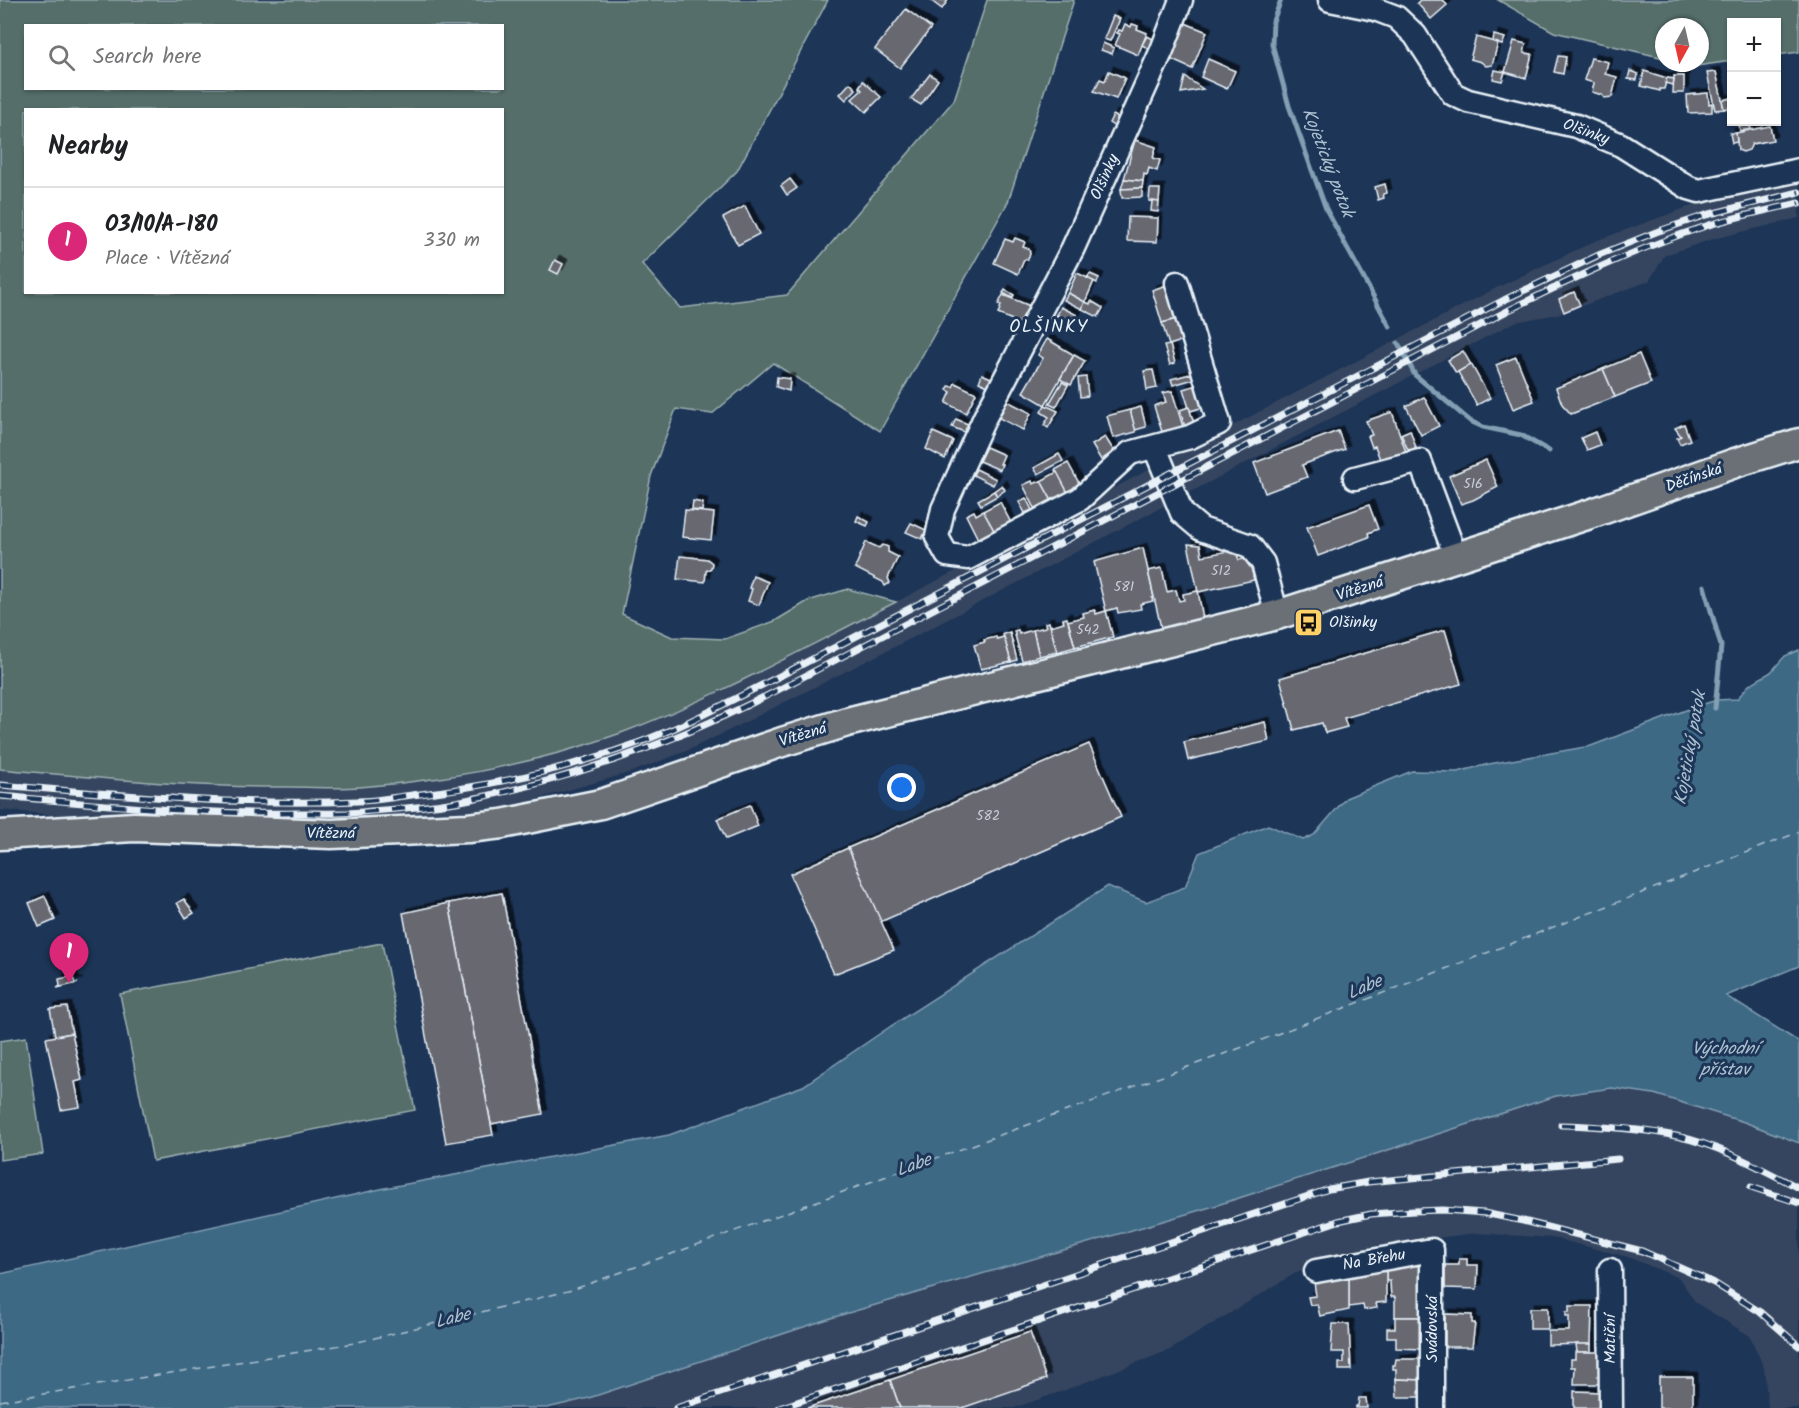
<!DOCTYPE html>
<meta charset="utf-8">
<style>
:root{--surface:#fff;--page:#f6f6f6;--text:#202124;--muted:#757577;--line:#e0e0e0;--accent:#db2777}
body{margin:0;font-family:Kalam,sans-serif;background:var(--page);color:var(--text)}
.controls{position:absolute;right:18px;top:18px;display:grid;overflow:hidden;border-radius:0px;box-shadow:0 2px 4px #0004}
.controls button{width:54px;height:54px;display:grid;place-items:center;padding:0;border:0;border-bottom:2px solid var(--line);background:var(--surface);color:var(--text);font:30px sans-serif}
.compass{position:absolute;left:1655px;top:18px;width:54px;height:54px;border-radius:50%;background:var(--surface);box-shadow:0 2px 4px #0004;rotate:188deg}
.you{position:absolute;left:902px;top:788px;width:21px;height:21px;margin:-15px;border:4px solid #fff;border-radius:50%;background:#1a73e8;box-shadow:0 0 0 9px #1a73e833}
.badge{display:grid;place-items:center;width:39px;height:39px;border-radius:50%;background:var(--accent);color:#fff;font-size:20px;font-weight:700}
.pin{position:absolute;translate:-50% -50px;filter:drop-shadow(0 2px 3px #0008)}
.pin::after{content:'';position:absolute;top:32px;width:21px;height:18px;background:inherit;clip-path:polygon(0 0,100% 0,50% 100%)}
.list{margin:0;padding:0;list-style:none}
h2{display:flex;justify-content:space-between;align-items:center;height:78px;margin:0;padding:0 24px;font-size:26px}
h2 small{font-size:20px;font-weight:400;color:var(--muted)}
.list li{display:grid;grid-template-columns:39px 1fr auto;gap:18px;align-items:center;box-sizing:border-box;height:108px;padding:0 24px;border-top:2px solid var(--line)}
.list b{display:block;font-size:22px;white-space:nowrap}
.list p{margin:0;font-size:20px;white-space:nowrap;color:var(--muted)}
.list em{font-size:20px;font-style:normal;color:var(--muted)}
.icon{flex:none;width:33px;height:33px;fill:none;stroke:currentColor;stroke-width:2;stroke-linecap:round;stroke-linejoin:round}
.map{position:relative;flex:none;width:1799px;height:1408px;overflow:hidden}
.search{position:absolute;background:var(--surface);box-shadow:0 2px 4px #0004;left:24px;top:24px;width:480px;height:66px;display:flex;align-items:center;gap:15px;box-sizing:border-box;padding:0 21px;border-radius:0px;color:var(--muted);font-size:22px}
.panel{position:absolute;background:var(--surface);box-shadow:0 2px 4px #0004;left:24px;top:108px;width:480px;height:186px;border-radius:0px}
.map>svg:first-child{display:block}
</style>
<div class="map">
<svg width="1799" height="1408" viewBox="0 0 1799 1408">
<defs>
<filter id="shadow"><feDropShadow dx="4.5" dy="-4.5" stdDeviation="0" flood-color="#0009"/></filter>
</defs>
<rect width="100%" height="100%" fill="#1d3557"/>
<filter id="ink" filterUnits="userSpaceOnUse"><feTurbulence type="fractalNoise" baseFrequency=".0167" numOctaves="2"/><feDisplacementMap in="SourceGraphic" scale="12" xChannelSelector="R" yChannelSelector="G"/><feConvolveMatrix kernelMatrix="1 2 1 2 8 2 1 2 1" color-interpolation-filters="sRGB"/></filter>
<g filter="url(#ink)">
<g fill="#34445f">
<polygon points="1799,178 1799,218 1713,239 1665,255 1649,281 1563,313 1515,322 914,637 730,730 684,752 632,772 523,803 460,816 361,827 136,822 0,810 0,769 138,782 262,787 359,787 453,776 514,764 619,734 668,715 766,667 896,602 1498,287 1595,241 1702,202"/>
<polygon points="1612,1088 1654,1094 1744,1122 1799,1143 1799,1408 1768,1408 1764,1368 1750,1336 1696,1303 1679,1278 1628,1257 1553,1238 1476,1233 1374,1246 1299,1271 1170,1350 1060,1392 1014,1408 547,1408 589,1398 831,1318 1214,1206 1556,1096"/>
</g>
<g fill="#556e6b" stroke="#9eb0b2" stroke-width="1.5" fill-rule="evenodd">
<path d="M0 0H828L737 171 642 264 680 308 787 295 954 100 987 0H1074L1008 202 880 431 773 363 712 414 676 409 651 476 622 614 672 637 725 639 775 621 808 601 848 589 896 602C806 647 716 698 621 733 538 763 448 780 360 787 337 789 313 787 290 787 193 788 96 778 0 769ZM26 26H502V88H26ZM26 110H502V292H26Z"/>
<polygon points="1498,0 1799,0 1799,52 1777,55 1776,22 1732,22 1731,61 1697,66 1684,63 1700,63 1700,27 1664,27 1664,58 1554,32"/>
<polygon points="382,943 415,1110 153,1161 120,994"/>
<polygon points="26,1037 43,1154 0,1160 0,1041"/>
</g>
<polygon fill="#3e6985" stroke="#829fb3" stroke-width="1.5" points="1799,650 1799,966 1726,996 1799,1042 1799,1143 1744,1122 1654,1094 1612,1088 1556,1096 1214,1206 831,1318 589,1398 547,1408 0,1408 0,1274 385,1188 669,1135 803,1086 891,1026 1108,886 1146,902 1185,887 1199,853 1268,825 1303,840 1314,835 1346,798 1412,771 1457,772 1489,764 1591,746 1694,707 1717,700 1737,699 1749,685 1771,672 1785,656"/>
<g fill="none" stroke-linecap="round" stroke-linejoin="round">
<g stroke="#829fb3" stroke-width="5">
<polyline points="1281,0 1273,21 1272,44 1289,106 1326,209 1390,327"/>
<polyline points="1398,343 1415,375 1470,421 1483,427 1521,435 1549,451"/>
<polyline points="1704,586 1721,646 1715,708"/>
</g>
<polyline stroke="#acc1d0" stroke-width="1.5" stroke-dasharray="8 6" stroke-linecap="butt" points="0,1401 354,1343 572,1290 1254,1043 1799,832"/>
</g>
<g fill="#686871" stroke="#e8f1f8" stroke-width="1.5" filter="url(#shadow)">
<polygon points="930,0 948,0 942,9"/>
<polygon points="1420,0 1443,0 1447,5 1431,19 1417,3"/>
<polygon points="906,9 931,28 900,68 875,49"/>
<polygon points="1113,16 1120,19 1110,41 1104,39"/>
<polygon points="1185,23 1207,32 1192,69 1170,59"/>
<polygon points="1125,24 1131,27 1132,24 1138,26 1137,29 1147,33 1138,55 1115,45 1120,34 1117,33 1119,30 1122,31"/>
<polygon points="1494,35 1505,38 1502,45 1493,42"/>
<polygon points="1147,36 1155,40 1151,50 1142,45"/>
<polygon points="1476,37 1498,43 1492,65 1486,66 1481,62 1470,59"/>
<polygon points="1514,41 1526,44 1524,53 1532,54 1526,78 1505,72"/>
<polygon points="1103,43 1114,48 1112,54 1101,50"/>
<polygon points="1558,56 1566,57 1563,74 1554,72"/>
<polygon points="1591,58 1608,62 1605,74 1617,77 1612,97 1604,98 1602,95 1592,92 1594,83 1584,80"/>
<polygon points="1208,59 1235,71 1227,89 1201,77"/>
<polygon points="1495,70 1505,72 1502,81 1493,79"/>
<polygon points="1109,71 1125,78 1116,99 1094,91 1100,79 1105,81"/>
<polygon points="1630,71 1638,74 1637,80 1628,79"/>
<polygon points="1644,71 1667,78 1664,89 1660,89 1660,91 1641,86"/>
<polygon points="1716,72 1724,109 1715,110 1707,73"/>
<polygon points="930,74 938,80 921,105 911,99"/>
<polygon points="1674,76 1684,76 1684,93 1673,93"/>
<polygon points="1185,77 1203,89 1181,93"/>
<polygon points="1667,78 1674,79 1673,85 1665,83"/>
<polygon points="863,81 881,97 866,112 852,99 862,90 859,87"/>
<polygon points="850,83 856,89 846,100 840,94"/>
<polygon points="1708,93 1709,104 1712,103 1712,112 1688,113 1687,95"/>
<polygon points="1732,98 1732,107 1724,109 1722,100"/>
<polygon points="1113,115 1119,118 1115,127 1109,123"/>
<polygon points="1749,123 1751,129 1740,131 1739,126"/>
<polygon points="1770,126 1773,140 1752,144 1749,150 1743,152 1738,150 1736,133"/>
<polygon points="1730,133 1736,133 1737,142 1732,143"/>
<polygon points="1135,140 1156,147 1153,158 1160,160 1157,171 1149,168 1147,175 1144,174 1143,181 1124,179"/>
<polygon points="790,179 797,188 787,195 781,186"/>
<polygon points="1124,179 1143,181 1142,188 1121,189"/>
<polygon points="1385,184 1387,193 1383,194 1384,198 1378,200 1375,187"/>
<polygon points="1142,188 1142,197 1122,198 1121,189"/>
<polygon points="1150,189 1160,189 1159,202 1149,201"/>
<polygon points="1152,201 1159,202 1158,212 1151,211"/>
<polygon points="745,206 759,234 738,245 723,218"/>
<polygon points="1128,217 1158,218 1157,242 1127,241"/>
<polygon points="1015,238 1025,242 1023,247 1029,249 1030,254 1028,259 1024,260 1018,274 994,263 1005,239 1013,242"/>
<polygon points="555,260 563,264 558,274 550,270"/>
<polygon points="1077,273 1094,281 1085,302 1068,293"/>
<polygon points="1090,274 1099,278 1097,283 1087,278"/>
<polygon points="1170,284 1181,318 1162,323 1152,290"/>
<polygon points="1005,290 1014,295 1012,298 1003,293"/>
<polygon points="1574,292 1580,305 1564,312 1559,299"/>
<polygon points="1068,293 1085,302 1082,309 1064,300"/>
<polygon points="1003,295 1030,306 1022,324 998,314 1001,306 998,305"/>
<polygon points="1091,301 1103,308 1098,317 1082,309 1085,302 1090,304"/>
<polygon points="1061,307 1077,315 1073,323 1057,315"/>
<polygon points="1057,315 1065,319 1063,325 1054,321"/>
<polygon points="1181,318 1188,339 1169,345 1162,323"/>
<polygon points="1053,323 1062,327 1060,332 1051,328"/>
<polygon points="1047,339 1074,355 1045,405 1023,392 1043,358 1038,355"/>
<polygon points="1170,345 1175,363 1170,365 1164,346"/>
<polygon points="1463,351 1471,365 1456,373 1448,360"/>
<polygon points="1639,354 1651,383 1615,397 1603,369"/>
<polygon points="1074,355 1085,361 1071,385 1060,379"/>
<polygon points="1516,357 1534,401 1513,409 1496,365"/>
<polygon points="1471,364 1490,398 1477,405 1458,372"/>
<polygon points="1603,369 1615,397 1571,414 1562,404 1556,388"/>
<polygon points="1153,370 1157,388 1147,390 1144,371"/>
<polygon points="1202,371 1204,376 1173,385 1171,379"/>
<polygon points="982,374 995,380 992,388 979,382"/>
<polygon points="777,377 790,379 789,391 776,387"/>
<polygon points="1086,377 1088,396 1080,397 1078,378"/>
<polygon points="1062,382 1068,385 1056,407 1049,404"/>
<polygon points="955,383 976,393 966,413 946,403 951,392 947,390 949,386 953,387"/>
<polygon points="1201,384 1208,406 1190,411 1183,389"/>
<polygon points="1172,391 1184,430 1163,435 1154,406 1166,402 1163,393"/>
<polygon points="1424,397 1439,426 1421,435 1406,406"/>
<polygon points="1007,401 1031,413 1023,430 999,418"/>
<polygon points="1045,405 1058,411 1048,428 1044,425 1049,417 1041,412"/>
<polygon points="1141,407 1146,427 1135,430 1130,410"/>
<polygon points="1189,407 1194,424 1185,427 1180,410"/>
<polygon points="1130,410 1136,432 1113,438 1107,416"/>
<polygon points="1392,412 1406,452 1381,462 1375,446 1372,447 1368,436 1372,435 1366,421"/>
<polygon points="956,419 972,426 969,434 952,427"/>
<polygon points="1684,424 1690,440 1680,444 1677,438 1681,436 1675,428"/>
<polygon points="1410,430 1416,448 1408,450 1401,434"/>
<polygon points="1338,431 1345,449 1302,465 1307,477 1265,493 1254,463"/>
<polygon points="933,432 953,441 945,459 926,449"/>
<polygon points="1595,432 1600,445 1587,450 1581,438"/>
<polygon points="1105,437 1114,451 1101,460 1092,445"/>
<polygon points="986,447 1004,455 1000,464 1002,464 1000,470 979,461"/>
<polygon points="1059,454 1063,461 1038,474 1034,468"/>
<polygon points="1486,460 1498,487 1473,500 1461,504 1449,476"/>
<polygon points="1068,463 1080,485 1068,493 1055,470"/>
<polygon points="976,469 996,479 993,485 973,475"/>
<polygon points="1057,472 1069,495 1053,503 1041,481"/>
<polygon points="1032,481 1033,484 1041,481 1053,503 1037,512 1023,485"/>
<polygon points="1002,485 1005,490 997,496 994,491"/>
<polygon points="994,491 997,496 981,505 978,500"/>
<polygon points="1026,498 1032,510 1025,513 1019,502"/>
<polygon points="693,501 703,503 702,511 692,510"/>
<polygon points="1000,502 1012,525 996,534 983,511"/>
<polygon points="1369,505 1378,529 1368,533 1369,537 1318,556 1307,527"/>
<polygon points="685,510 714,513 711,540 682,537"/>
<polygon points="974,511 976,515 983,511 996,534 980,543 966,515"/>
<polygon points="858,516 869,522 867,526 856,521"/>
<polygon points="911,523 926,530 922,539 906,532"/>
<polygon points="866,542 879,548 883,545 888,547 888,552 898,557 888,578 890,583 885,586 883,582 855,568"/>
<polygon points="1188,544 1200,545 1202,556 1235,550 1239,560 1249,558 1254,580 1198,592"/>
<polygon points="1143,548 1154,598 1152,598 1153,601 1140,604 1141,609 1118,613 1117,608 1106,611 1094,562"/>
<polygon points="680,556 707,559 712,563 711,568 706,571 705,582 677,579"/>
<polygon points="1162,568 1167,592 1176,590 1179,601 1184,600 1183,594 1198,591 1203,619 1162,632 1148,571"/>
<polygon points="753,576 768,582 759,605 748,601 752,589 749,588"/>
<polygon points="1095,610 1096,614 1106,611 1113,637 1075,647 1068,621 1084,617 1083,613"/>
<polygon points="1067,618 1075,647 1057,652 1050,626 1064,622 1063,619"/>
<polygon points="1049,622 1057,652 1039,656 1033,630 1046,627 1045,623"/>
<polygon points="1018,630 1019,634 1033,630 1039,656 1022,661 1014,631"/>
<polygon points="1445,630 1461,684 1344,718 1347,727 1325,733 1322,723 1294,730 1280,678"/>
<polygon points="1010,633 1017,660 1011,662 1003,634"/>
<polygon points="996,637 997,639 1004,637 1011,662 981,669 974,645 985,642 984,640"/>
<polygon points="1265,722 1269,741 1188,760 1184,742"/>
<polygon points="1089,744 1121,817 880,922 848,848"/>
<polygon points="750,805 758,826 726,839 717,819"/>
<polygon points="848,848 894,950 834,974 790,874"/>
<polygon points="502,893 543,1114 491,1124 449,903"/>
<polygon points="45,896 55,920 39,927 29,903"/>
<polygon points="184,899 194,913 186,918 177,903"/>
<polygon points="449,903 493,1135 446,1143 403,913"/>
<polygon points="69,977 73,978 75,983 78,983 57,988 60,986 59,979"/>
<polygon points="67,1007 72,1033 55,1036 50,1009"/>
<polygon points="72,1033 82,1080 75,1082 80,1107 61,1110 46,1038"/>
<polygon points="1459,1259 1467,1259 1467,1265 1478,1265 1477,1289 1445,1288 1445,1265 1459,1265"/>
<polygon points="1416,1265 1422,1270 1422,1317 1395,1317 1395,1297 1391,1297 1390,1281 1386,1281 1386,1270"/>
<polygon points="1386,1270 1386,1302 1376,1303 1377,1308 1364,1310 1363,1305 1349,1307 1349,1277"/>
<polygon points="1349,1277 1349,1310 1320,1316 1317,1304 1310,1305 1308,1297 1316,1296 1314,1282"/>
<polygon points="1569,1306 1592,1306 1591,1344 1548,1345 1548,1331 1569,1331 1569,1316 1566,1316 1566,1312 1569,1312"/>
<rect x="1530" y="1308" width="18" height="21"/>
<polygon points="1445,1314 1472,1315 1472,1323 1475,1323 1472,1347 1445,1347"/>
<polygon points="1395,1317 1422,1317 1422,1349 1396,1348 1396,1337 1387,1337 1387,1328 1395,1328"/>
<polygon points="1333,1324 1349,1324 1351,1370 1339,1370 1339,1363 1344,1363 1344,1352 1331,1352"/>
<polygon points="1030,1332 1046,1379 962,1408 900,1408 890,1380"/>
<polygon points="1576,1344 1591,1344 1591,1352 1577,1352"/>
<polygon points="1575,1352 1601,1352 1601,1384 1574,1384 1575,1367 1571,1367 1571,1359 1575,1359"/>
<polygon points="1396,1359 1421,1359 1422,1380 1396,1379 1396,1369 1393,1369 1393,1365 1395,1365"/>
<rect x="1659" y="1377" width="34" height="31"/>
<polygon points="1396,1379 1422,1380 1422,1397 1397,1397"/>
<polygon points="890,1380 900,1408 807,1408"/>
<polygon points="1574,1391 1601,1392 1601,1408 1574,1408"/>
<polygon points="1359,1398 1366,1398 1367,1408 1356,1408 1356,1406 1358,1406"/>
</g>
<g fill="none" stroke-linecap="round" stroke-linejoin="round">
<defs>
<g id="minor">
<polyline points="1330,0 1375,9 1396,17 1415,35 1453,94 1468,101 1576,126 1621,145 1689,188 1699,191 1799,170"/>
<polyline points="1177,283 1219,423 1190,437 1130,453 1080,499 968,558 947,555 937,537 943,509 985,417 1073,248 1162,50 1181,0"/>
<polyline points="1155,448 1182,513 1201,529 1250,546 1263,563 1277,615"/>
<polyline points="1355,478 1420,461 1456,557"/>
<polyline points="1610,1270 1611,1408"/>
<polyline points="1316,1271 1432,1250 1432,1408"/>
</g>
<polyline id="major" points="0,835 134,827 331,834 468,828 502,824 601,804 782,742 847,722 1277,615 1590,514 1735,463 1799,443"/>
</defs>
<use href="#minor" stroke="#e8f1f8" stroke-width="27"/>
<use href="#major" stroke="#e8f1f8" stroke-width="33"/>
<use href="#minor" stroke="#1d3557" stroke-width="22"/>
<use href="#major" stroke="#6a7074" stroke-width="28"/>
<defs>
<g id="rail">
<path d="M0 785C119 795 238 806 358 801 376 801 394 797 412 795 501 785 592 764 675 728 708 713 740 696 772 680L1504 300 1601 254 1656 232 1706 215 1799 192"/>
<path d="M0 796C99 804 199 815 298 813 319 813 341 814 362 812 394 809 429 807 461 801 572 780 676 742 776 691L1509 310C1574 278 1640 247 1709 225 1739 216 1769 210 1799 203"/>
<path d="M1561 1125C1599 1126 1638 1128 1676 1136 1719 1145 1760 1168 1799 1188"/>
<polyline points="1751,1187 1799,1203"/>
<polyline points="676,1408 1329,1189 1368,1182 1618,1159"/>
<polyline points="779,1408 1338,1221 1371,1214 1414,1211 1443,1210 1484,1213 1523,1221 1642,1251 1714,1283 1760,1312 1799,1346"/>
</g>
</defs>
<use href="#rail" stroke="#e8f1f8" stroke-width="7"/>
<use href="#rail" stroke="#1d3557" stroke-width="4.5" stroke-dasharray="14" stroke-linecap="butt"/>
</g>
</g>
<defs>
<symbol id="bus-square" viewBox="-11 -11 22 22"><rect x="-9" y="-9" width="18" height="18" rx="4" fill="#ffd166" stroke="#1d3557"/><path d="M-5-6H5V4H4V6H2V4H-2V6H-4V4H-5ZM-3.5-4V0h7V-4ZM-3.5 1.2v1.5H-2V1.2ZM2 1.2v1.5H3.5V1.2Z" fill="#111"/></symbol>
</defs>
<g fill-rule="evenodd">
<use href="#bus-square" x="1292" y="606" width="33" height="33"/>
</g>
<g text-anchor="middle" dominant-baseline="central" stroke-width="6" stroke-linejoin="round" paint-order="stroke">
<g font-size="14" fill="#c8cfd6">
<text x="1473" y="484">516</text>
<text x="1221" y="571">512</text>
<text x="1124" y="587">581</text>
<text x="1088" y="630">542</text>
<text x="988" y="816">582</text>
</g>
<g font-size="16" fill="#e8f1f8" stroke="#1d3557">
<text transform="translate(1586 132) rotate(20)">Olšinky</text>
<text transform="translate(1105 177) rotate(-66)">Olšinky</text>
<text transform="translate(1694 478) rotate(-19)">Děčínská</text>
<text transform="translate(1360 589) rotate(-18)">Vítězná</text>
<text transform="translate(803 735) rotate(-17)">Vítězná</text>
<text x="331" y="833">Vítězná</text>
<text transform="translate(1374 1260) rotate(-10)">Na Břehu</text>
<text transform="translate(1432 1329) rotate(-90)">Svádovská</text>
<text transform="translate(1610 1339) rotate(-90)">Matiční</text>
</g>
<g font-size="16" fill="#e8f1f8" stroke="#1d3557" text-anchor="start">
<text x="1329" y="622">Olšinky</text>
</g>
<g font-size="18" font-style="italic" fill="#acc1d0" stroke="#1d3557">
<text transform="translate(1327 163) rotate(69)">Kojetický potok</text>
<text transform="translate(1691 748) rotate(-80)">Kojetický potok</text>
<text transform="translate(1365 988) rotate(-23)">Labe</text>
<text x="1725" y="1049">Východní<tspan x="1725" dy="21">přístav</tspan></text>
<text transform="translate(914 1166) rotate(-20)">Labe</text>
<text transform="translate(453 1319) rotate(-14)">Labe</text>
</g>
<g font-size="18" letter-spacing="1.5" fill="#e8f1f8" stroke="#1d3557">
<text x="1049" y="327">OLŠINKY</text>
</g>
</g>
</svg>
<div class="controls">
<button>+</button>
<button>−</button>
</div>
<svg class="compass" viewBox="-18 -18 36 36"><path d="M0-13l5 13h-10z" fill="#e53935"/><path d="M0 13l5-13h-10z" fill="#757577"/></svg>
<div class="you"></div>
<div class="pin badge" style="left:69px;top:983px">1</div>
<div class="search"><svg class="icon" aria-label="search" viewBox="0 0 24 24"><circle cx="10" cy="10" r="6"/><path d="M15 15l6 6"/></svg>Search here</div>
<section class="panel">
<h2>Nearby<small></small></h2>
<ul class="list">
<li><span class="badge">1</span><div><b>O3/10/A-180</b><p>Place · Vítězná</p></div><em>330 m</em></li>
</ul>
</section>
</div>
